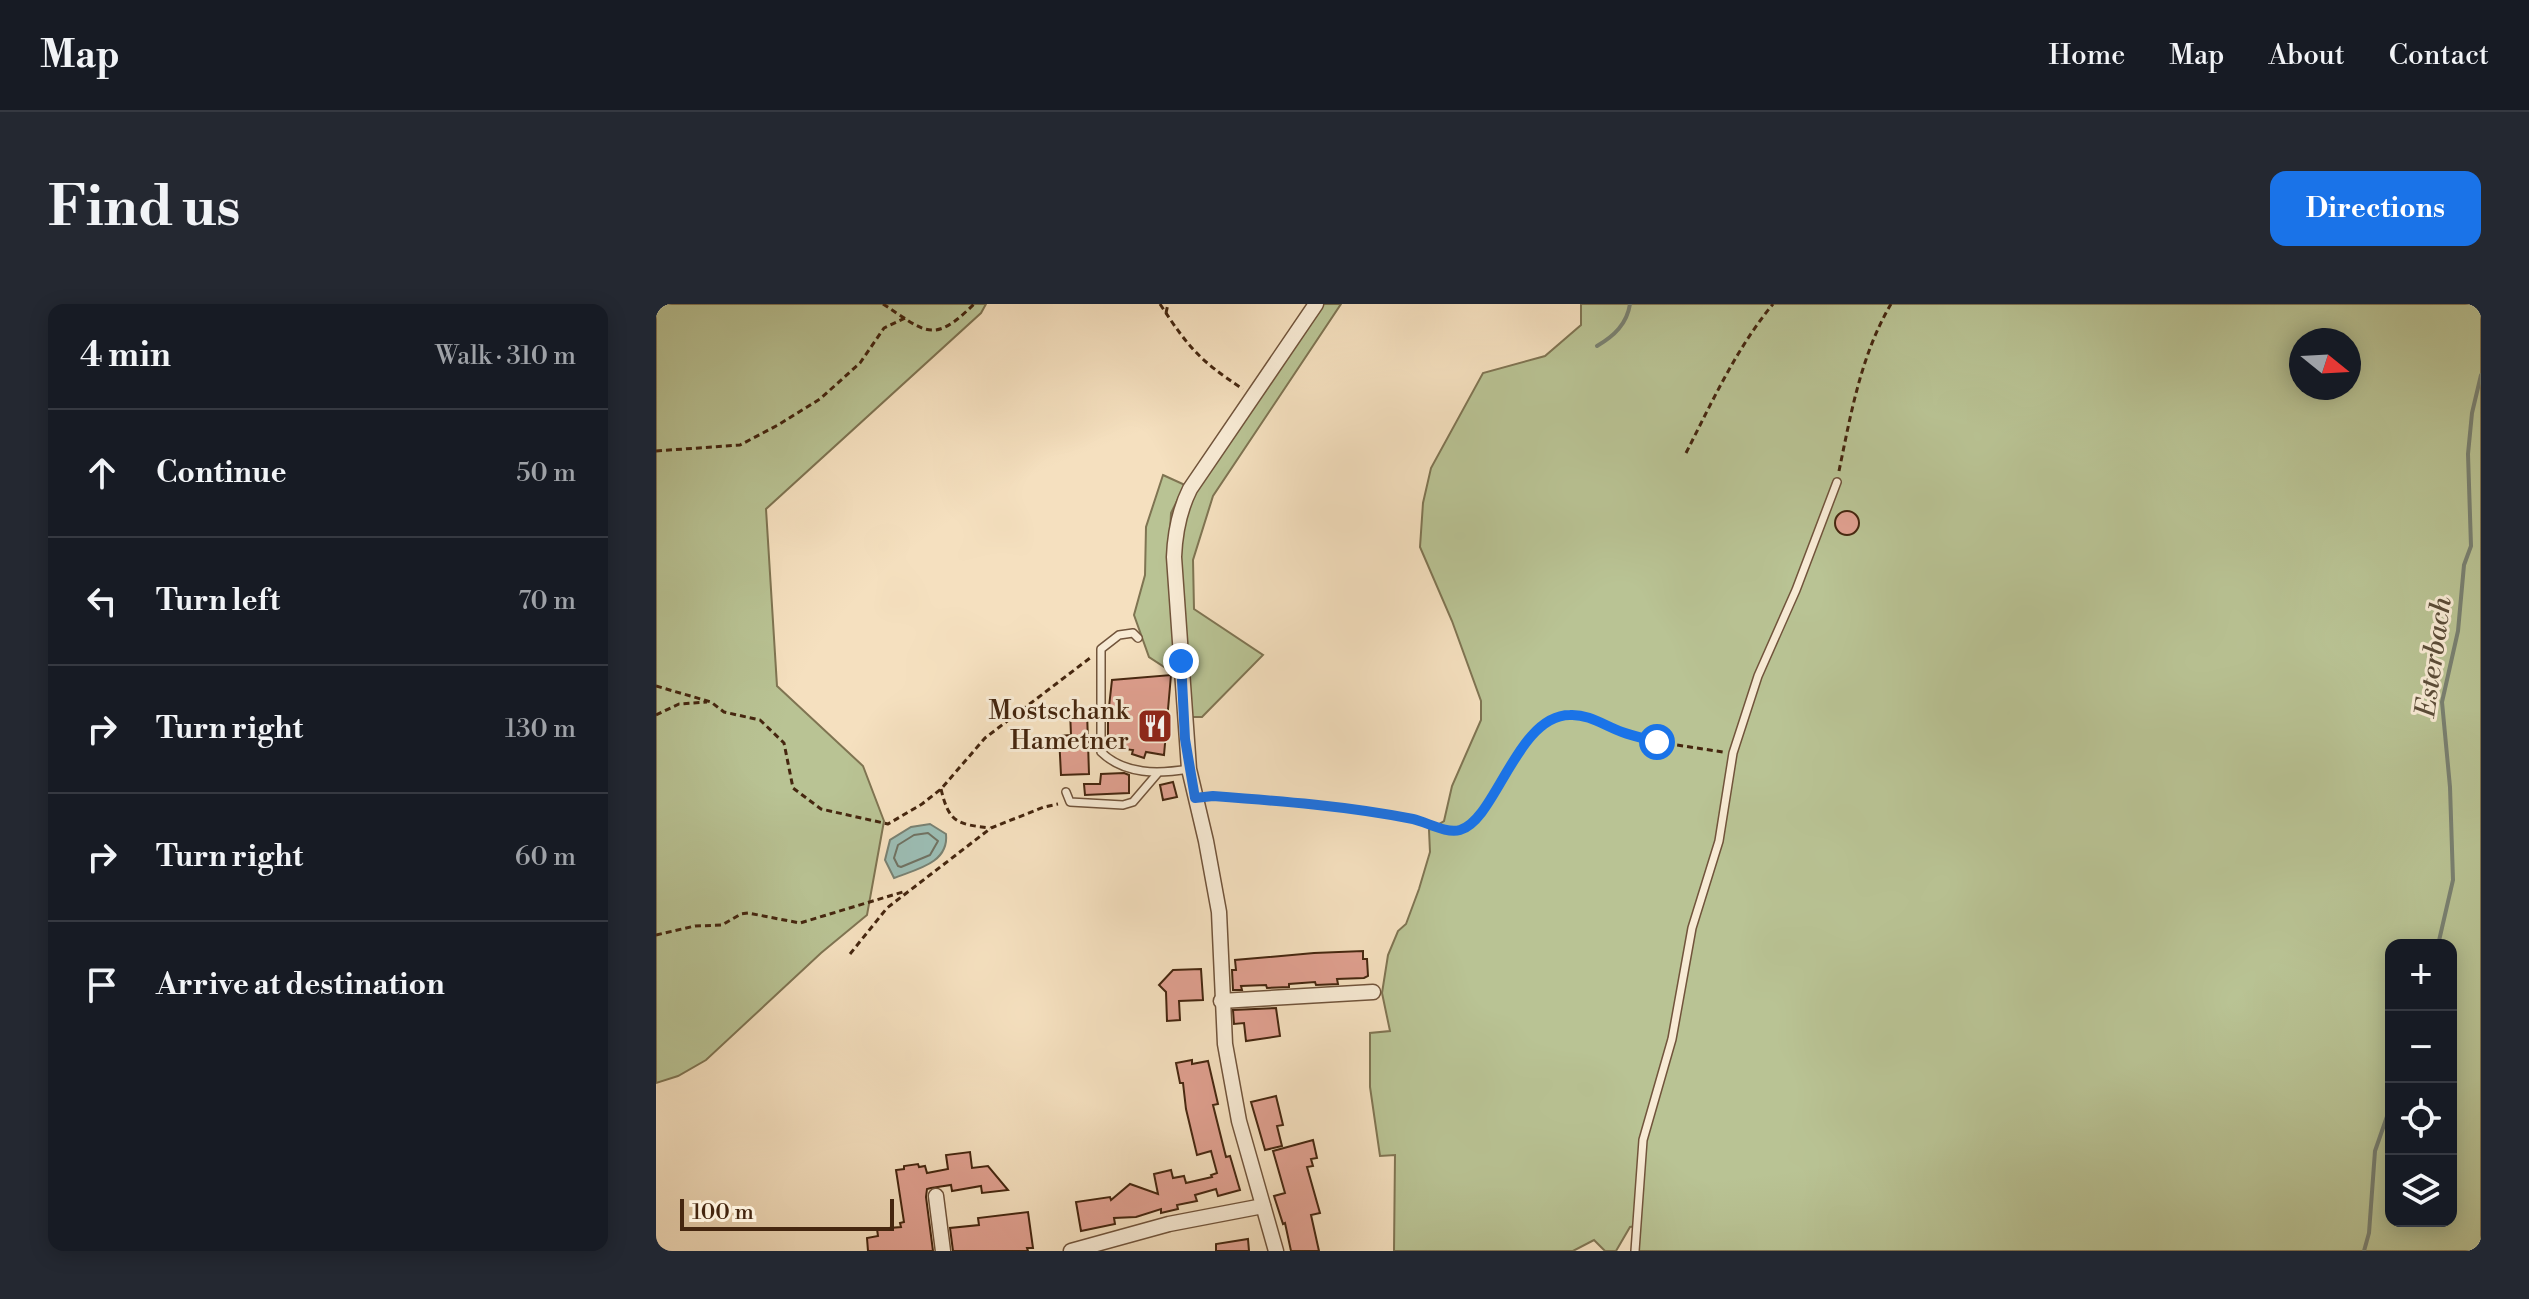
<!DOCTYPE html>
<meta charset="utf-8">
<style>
:root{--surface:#171b24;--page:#242831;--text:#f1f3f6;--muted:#9ea1a6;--line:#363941;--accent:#1a73e8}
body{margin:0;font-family:"Libre Bodoni",serif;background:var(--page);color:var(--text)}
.controls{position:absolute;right:24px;bottom:24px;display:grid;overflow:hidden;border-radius:16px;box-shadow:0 4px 20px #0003}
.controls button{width:72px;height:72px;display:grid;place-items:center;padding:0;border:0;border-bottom:2px solid var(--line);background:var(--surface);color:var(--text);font:40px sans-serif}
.compass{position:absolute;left:1633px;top:24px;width:72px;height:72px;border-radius:50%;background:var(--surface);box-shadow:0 4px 20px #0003;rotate:108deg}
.scale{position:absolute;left:24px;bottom:20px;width:214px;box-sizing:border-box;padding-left:8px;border:4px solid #45260f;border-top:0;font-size:22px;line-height:28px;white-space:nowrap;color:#45260f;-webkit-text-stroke:6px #f8ebd5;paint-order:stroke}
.stop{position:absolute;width:24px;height:24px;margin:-18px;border:6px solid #1a73e8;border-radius:50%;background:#fff}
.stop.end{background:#1a73e8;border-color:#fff;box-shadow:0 2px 8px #0008}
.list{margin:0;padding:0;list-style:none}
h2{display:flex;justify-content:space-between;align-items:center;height:104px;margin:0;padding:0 32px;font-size:34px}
h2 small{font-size:26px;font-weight:400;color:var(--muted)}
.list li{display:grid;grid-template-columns:52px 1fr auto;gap:24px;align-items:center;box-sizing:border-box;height:128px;padding:0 32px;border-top:2px solid var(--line)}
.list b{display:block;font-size:30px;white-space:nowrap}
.list em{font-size:26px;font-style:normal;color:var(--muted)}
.icon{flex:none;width:44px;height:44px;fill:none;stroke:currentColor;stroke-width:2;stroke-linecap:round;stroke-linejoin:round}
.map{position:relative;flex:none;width:1825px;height:947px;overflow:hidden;border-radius:16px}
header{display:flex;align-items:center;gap:48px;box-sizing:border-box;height:112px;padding:0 40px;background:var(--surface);border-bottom:2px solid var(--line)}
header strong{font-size:38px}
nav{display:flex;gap:44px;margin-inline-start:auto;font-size:28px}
.intro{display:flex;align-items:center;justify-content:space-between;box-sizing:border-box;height:192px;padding:0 48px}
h1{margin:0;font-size:56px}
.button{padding:20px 36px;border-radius:16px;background:var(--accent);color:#fff;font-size:28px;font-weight:700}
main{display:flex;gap:48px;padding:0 48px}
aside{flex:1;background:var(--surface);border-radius:16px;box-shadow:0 4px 20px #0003}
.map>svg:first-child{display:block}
</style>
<header>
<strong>Map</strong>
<nav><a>Home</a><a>Map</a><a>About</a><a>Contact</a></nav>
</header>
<div class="intro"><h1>Find us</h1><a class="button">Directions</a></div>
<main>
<aside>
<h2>4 min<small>Walk · 310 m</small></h2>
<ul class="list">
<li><svg class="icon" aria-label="ahead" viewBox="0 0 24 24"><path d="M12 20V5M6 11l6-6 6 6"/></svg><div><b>Continue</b></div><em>50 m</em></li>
<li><svg class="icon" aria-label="left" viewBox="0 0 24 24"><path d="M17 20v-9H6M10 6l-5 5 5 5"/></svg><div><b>Turn left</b></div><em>70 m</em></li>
<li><svg class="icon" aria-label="right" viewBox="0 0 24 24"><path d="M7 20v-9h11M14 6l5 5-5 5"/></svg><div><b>Turn right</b></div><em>130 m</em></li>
<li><svg class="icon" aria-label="right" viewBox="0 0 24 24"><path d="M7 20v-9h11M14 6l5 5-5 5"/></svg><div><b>Turn right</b></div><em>60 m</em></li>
<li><svg class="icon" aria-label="arrive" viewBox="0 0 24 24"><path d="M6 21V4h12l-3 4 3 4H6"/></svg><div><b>Arrive at destination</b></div></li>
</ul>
</aside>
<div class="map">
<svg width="1825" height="947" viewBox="0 0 1825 947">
<rect width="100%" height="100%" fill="#f5e0bf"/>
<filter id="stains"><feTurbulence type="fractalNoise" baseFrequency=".0025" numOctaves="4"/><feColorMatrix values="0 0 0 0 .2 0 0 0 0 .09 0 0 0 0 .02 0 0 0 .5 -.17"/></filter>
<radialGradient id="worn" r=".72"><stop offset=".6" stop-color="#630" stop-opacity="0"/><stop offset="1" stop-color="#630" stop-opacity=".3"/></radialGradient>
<g fill="#b9c394" stroke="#7f7452" stroke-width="2" fill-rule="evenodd">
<polygon points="0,0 330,0 325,9 110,205 121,382 207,462 228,517 211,611 165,649 50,756 22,772 0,779"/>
<polygon points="666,0 685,0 557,192 537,256 538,305 607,351 546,413 536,413 522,252 529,208 544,177"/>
<path d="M925 0H1825V947H980L982 922 974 923 960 947H949L938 936 917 947H738L739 851 724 852 714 783V729L734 727 726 689 732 651 742 627 750 620 763 585 774 548 773 526 788 517 796 482 825 416V397L796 317 764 243 767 199 775 164 827 69 889 52 925 21ZM1645 36H1693V84H1645ZM1735 641H1795V917H1735Z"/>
<polygon points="507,171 529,181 515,209 513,249 522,372 493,353 478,311 489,271 490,223"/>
</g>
<path fill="#9cbdb4" stroke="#798172" stroke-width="2" d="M274 520 290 530C293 559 261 565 238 574L229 556 234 536 255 523Z"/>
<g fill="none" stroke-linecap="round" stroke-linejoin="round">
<polygon stroke="#707262" stroke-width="2" points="272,529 282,537 274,551 245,563 242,562 238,554 242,541 258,531"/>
<g stroke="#798172" stroke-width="4">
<path d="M941 42C958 32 971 20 974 0"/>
<polyline points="1782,641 1797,576 1794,483 1786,398 1802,327 1808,261 1815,242 1812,150 1816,109 1825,71"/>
<polyline points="1708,947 1713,929 1719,847 1735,801"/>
</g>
</g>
<g fill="#e0a090" stroke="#45260f" stroke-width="2">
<circle cx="1191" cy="219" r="12"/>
<polygon points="515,371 508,451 490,448 488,454 476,450 477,446 452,443 452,412 456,376"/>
<polygon points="414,407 431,407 433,470 405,471 403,432 415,431"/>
<polygon points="468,469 473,471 473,489 429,491 428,480 444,480 445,470"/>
<polygon points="517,478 521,493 507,496 504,481"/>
<polygon points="707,647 707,655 711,655 712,672 708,674 681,675 682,680 660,681 659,678 633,680 633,683 611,684 610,681 585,682 586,686 577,686 576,666 580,666 579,656 658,649"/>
<polygon points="545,665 547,696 523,697 524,716 511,717 510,688 503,681 517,666"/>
<polygon points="620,704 624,732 590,737 588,719 578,720 577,706"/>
<polygon points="536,756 536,760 552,757 562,800 557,801 570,853 574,852 584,886 562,892 560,885 539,891 541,897 521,901 522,905 505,909 505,905 480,913 458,914 459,920 425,927 420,898 454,893 455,896 474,880 502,890 498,870 515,866 517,874 528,872 530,879 556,873 555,871 561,869 555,847 541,851 530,805 527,779 524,779 520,759"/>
<polygon points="620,792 627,821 621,822 626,842 609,846 595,798"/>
<polygon points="657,836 661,854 655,855 657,862 651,863 664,909 655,911 663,947 635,947 629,919 627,920 618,892 629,889 617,847"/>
<polygon points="314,848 316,864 332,862 352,886 326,889 325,882 296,887 295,881 275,884 271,885 270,893 277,947 212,947 211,934 222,932 221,925 245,923 244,919 248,918 240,866 248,865 248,862 262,860 263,863 269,862 271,869 292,865 290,851"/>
<polygon points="372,908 377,944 371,944 372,947 297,947 294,924 323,921 322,914"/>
<polygon points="592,935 593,947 560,947 560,940"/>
</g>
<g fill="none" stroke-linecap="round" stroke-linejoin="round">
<defs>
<g id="service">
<path d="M482 334 477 329 463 331 445 345V448C469 471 502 470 533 465"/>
<polyline points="410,488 414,498 467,501 477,498 501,470"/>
<polyline points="979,947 987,836 1016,735 1036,624 1063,537 1077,449 1102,372 1140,286 1181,178"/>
</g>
<g id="minor">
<polyline points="565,697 717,688"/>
<polyline points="280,892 287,947"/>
<polyline points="415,947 513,920 607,902"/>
<path d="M620 947 583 817 569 740 563 608 550 537 533 465 518 253C519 228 523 207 534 185L660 0"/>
</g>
</defs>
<use href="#service" stroke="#71543b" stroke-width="10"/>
<use href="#minor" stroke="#71543b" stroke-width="17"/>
<g stroke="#45260f" stroke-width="3" stroke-dasharray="6 4" stroke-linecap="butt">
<path d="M227 0C270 28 277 41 318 0"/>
<path d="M504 0C532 43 544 57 587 85"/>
<polyline points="510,9 512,0"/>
<polyline points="0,147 84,141 122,121 164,95 204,59 228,24 249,14"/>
<path d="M1030 149C1056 98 1080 45 1117 0"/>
<path d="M1183 167C1195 109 1205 51 1235 0"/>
<polyline points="0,382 55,398 68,408 104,416 128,439 137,484 165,505 232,520 266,500 285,485 329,434 434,354"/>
<polyline points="0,411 23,400 51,398"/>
<path d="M285 485C293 519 301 520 334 524"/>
<polyline points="554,492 688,503 760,516 796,526 805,526 823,510 866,444 884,424 899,413 912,410 926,411 965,428 1001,438 1067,448"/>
<polyline points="0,631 39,622 66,621 85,610 92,609 144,619 250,587"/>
<polyline points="194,650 231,604 335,524 388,503 402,500"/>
</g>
<use href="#service" stroke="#f8ebd5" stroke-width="7"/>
<use href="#minor" stroke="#f8ebd5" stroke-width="14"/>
</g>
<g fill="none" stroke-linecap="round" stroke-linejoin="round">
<path stroke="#1a73e8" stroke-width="10" d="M525 357 529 435 539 494 557 492C624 497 691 502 757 515 771 518 790 530 804 526 840 516 861 411 914 411 933 410 949 422 966 428 977 432 990 435 1001 438"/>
</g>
<defs>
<symbol id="restaurant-square" viewBox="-11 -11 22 22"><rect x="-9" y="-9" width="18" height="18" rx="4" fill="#8f2418" stroke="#f8ebd5"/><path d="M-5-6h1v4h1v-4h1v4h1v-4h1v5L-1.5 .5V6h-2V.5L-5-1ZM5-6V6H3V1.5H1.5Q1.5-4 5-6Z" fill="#fff"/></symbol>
</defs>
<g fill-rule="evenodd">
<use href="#restaurant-square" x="479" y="402" width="40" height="40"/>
</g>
<g text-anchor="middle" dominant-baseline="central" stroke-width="6" stroke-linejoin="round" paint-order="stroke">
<g font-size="26" fill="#45260f" stroke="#f8ebd5" text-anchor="end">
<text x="473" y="407">Mostschank<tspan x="473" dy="30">Hametner</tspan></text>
</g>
<g font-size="28" font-style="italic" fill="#5b4c38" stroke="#f8ebd5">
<text transform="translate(1778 353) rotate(-82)">Esterbach</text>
</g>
</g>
<rect width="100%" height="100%" filter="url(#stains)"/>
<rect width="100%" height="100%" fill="url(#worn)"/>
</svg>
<div class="controls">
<button>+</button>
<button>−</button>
<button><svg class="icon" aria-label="locate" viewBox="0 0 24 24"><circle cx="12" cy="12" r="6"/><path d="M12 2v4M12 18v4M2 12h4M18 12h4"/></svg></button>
<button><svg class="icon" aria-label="layers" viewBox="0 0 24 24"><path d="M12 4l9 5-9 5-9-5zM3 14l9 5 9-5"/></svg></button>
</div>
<svg class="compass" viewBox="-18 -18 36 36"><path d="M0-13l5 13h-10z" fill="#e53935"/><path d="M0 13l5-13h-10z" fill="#9ea1a6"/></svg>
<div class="scale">100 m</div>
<div class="stop" style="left:1001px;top:438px"></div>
<div class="stop end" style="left:525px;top:357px"></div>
</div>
</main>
